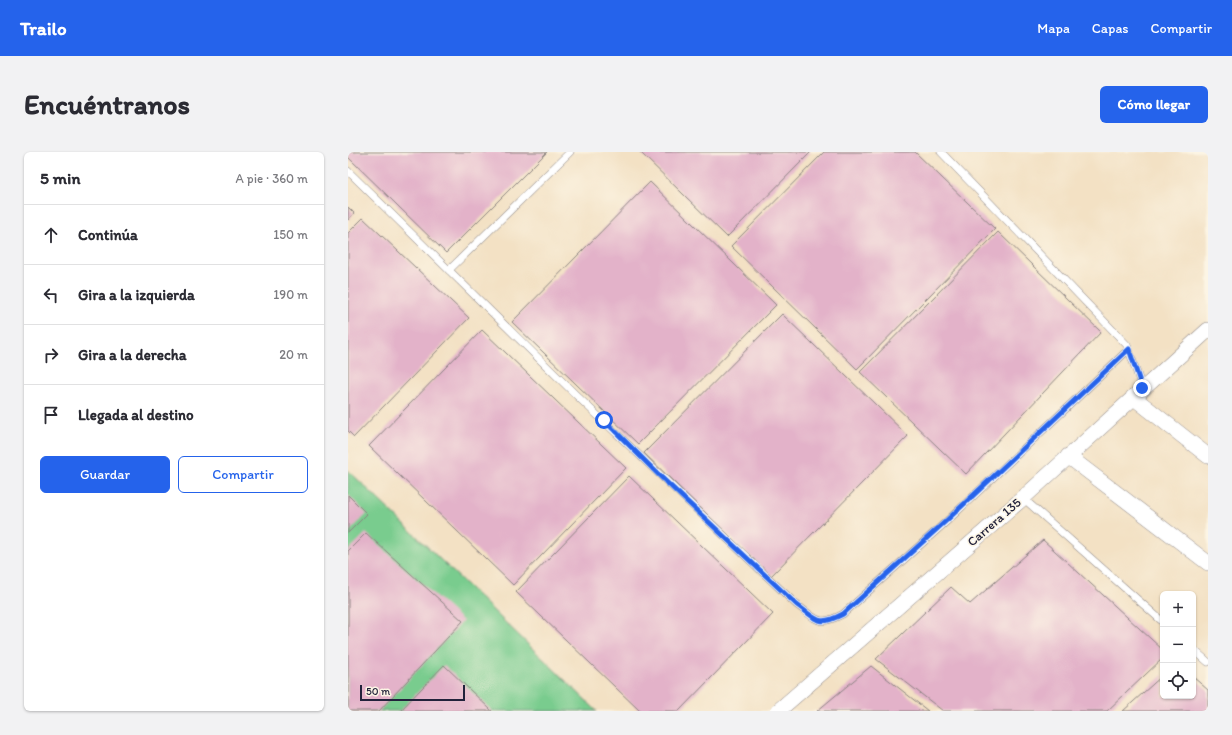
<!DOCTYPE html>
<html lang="es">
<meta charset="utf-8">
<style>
:root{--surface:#fff;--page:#f2f2f3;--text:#2b2b33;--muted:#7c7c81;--line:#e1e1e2;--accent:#2563eb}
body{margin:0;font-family:Itim,sans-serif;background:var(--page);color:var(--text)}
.controls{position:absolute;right:12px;bottom:12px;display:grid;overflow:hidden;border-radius:6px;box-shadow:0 1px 3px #0004}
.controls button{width:36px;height:36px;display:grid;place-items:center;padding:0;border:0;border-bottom:1px solid var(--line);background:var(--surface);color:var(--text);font:20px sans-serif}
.scale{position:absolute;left:12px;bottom:10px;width:105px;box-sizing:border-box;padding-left:4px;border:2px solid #22223b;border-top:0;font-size:11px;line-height:14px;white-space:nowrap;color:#22223b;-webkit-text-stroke:3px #fcf5e5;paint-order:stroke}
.stop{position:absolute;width:12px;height:12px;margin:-9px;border:3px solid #2563eb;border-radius:50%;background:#fff}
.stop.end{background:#2563eb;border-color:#fff;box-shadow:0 1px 4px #0008}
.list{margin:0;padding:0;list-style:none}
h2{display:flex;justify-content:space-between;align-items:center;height:52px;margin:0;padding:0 16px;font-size:17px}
h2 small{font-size:13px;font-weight:400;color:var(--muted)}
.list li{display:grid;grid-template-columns:26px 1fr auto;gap:12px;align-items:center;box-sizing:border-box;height:60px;padding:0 16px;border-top:1px solid var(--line)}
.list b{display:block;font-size:15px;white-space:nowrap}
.list em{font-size:13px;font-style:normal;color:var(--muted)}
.actions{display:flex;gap:8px;padding:12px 16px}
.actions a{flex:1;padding:9px 0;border:1px solid var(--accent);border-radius:6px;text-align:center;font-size:14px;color:var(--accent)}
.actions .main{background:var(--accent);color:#fff}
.icon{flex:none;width:22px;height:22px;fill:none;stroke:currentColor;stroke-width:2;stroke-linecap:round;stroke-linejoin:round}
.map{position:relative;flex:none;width:860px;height:559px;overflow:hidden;border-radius:6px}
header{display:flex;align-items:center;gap:24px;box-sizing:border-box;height:56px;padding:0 20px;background:var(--accent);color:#fff}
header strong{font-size:19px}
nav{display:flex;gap:22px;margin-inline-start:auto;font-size:14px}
.intro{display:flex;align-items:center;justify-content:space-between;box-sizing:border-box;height:96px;padding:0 24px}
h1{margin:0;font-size:28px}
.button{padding:10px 18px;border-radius:6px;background:var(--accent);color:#fff;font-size:14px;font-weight:700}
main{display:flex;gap:24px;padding:0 24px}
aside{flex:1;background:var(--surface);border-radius:6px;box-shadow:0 1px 3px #0004}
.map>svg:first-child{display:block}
</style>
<header>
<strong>Trailo</strong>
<nav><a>Mapa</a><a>Capas</a><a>Compartir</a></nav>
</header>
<div class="intro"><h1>Encuéntranos</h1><a class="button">Cómo llegar</a></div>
<main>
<aside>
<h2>5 min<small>A pie · 360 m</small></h2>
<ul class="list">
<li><svg class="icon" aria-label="ahead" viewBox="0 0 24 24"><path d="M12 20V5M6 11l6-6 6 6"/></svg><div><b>Continúa</b></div><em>150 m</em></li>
<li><svg class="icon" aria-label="left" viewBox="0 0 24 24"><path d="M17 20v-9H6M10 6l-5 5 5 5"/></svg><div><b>Gira a la izquierda</b></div><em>190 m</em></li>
<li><svg class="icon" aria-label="right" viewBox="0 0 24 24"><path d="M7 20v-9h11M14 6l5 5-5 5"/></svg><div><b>Gira a la derecha</b></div><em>20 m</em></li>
<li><svg class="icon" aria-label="arrive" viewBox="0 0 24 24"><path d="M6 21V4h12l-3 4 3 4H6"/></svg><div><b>Llegada al destino</b></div></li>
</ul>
<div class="actions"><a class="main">Guardar</a><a>Compartir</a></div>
</aside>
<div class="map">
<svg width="860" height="559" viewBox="0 0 860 559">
<rect width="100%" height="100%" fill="#fcf5e5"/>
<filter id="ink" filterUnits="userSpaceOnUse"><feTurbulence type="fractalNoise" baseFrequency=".025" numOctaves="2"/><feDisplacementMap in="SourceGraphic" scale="8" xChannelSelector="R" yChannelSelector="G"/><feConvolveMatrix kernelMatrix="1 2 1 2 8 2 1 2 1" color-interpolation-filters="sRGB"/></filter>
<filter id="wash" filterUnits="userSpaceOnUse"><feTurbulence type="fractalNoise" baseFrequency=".012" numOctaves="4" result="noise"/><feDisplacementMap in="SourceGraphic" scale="16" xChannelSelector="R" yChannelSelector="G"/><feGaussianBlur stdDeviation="0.9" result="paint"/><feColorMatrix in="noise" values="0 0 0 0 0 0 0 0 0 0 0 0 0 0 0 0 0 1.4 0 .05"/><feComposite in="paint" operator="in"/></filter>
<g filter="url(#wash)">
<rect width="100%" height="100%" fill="#f3e1c4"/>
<polygon fill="#79cc8e" stroke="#4e7764" points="0,318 249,559 0,559"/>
<g id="blocks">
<g fill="#e3b2c9">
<polygon points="0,0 199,0 98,101 0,5"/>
<polygon points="292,0 463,0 379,85"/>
<polygon points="476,0 567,0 647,77 509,217 383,94"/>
<polygon points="302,30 428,153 290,292 164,170"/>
<polygon points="0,55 6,61 0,68"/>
<polygon points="15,66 121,166 6,285 0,279 0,81"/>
<polygon points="650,80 753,180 618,322 512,220"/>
<polygon points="434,162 560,284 423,424 296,301"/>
<polygon points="134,178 278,316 165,433 21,294"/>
<polygon points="281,324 425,462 331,559 292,559 168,440"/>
<polygon points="0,343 19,362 0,381"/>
<polygon points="18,381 115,469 31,559 0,559 0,399"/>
<polygon points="695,388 815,498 815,506 759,559 595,559 528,507 603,435 622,452"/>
<polygon points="96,513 144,559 52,559"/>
<polygon points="523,514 580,559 469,559"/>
<polygon points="815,523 815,544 845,544 845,525 860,538 860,559 775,559"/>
</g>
</g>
</g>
<g filter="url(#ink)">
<use href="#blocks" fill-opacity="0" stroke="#8a8280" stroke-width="1"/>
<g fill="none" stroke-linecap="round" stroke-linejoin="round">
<defs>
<g id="service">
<polyline points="593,0 779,193 794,235"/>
<path d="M0 19 228 243 449 453C470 468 470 475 495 462L599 369 781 197"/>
<polyline points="101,118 222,0"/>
<polyline points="675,346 815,470"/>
<polyline points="845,497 860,510"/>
</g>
<g id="minor">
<polyline points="785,245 860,304"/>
<polyline points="720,304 860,411"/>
<polyline points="430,559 675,346 860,178"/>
</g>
</defs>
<use href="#service" stroke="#8a8280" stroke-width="8"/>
<use href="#minor" stroke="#8a8280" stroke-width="16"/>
<use href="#service" stroke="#fff" stroke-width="7"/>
<use href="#minor" stroke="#fff" stroke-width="15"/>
</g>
</g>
<g fill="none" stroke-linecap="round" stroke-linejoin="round" filter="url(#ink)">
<path stroke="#2563eb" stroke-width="5" d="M256 268 313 325 449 453C470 468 470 475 495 462L599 368 781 197 794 236"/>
</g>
<g text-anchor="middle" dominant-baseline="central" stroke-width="3" stroke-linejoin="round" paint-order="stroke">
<g font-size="13" fill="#22223b" stroke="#fcf5e5">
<text transform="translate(646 370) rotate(-41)">Carrera 135</text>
</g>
</g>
</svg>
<div class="controls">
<button>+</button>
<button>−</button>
<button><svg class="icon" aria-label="locate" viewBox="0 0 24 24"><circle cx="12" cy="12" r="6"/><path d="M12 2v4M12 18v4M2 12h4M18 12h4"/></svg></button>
</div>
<div class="scale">50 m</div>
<div class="stop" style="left:256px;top:268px"></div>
<div class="stop end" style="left:794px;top:236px"></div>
</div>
</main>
